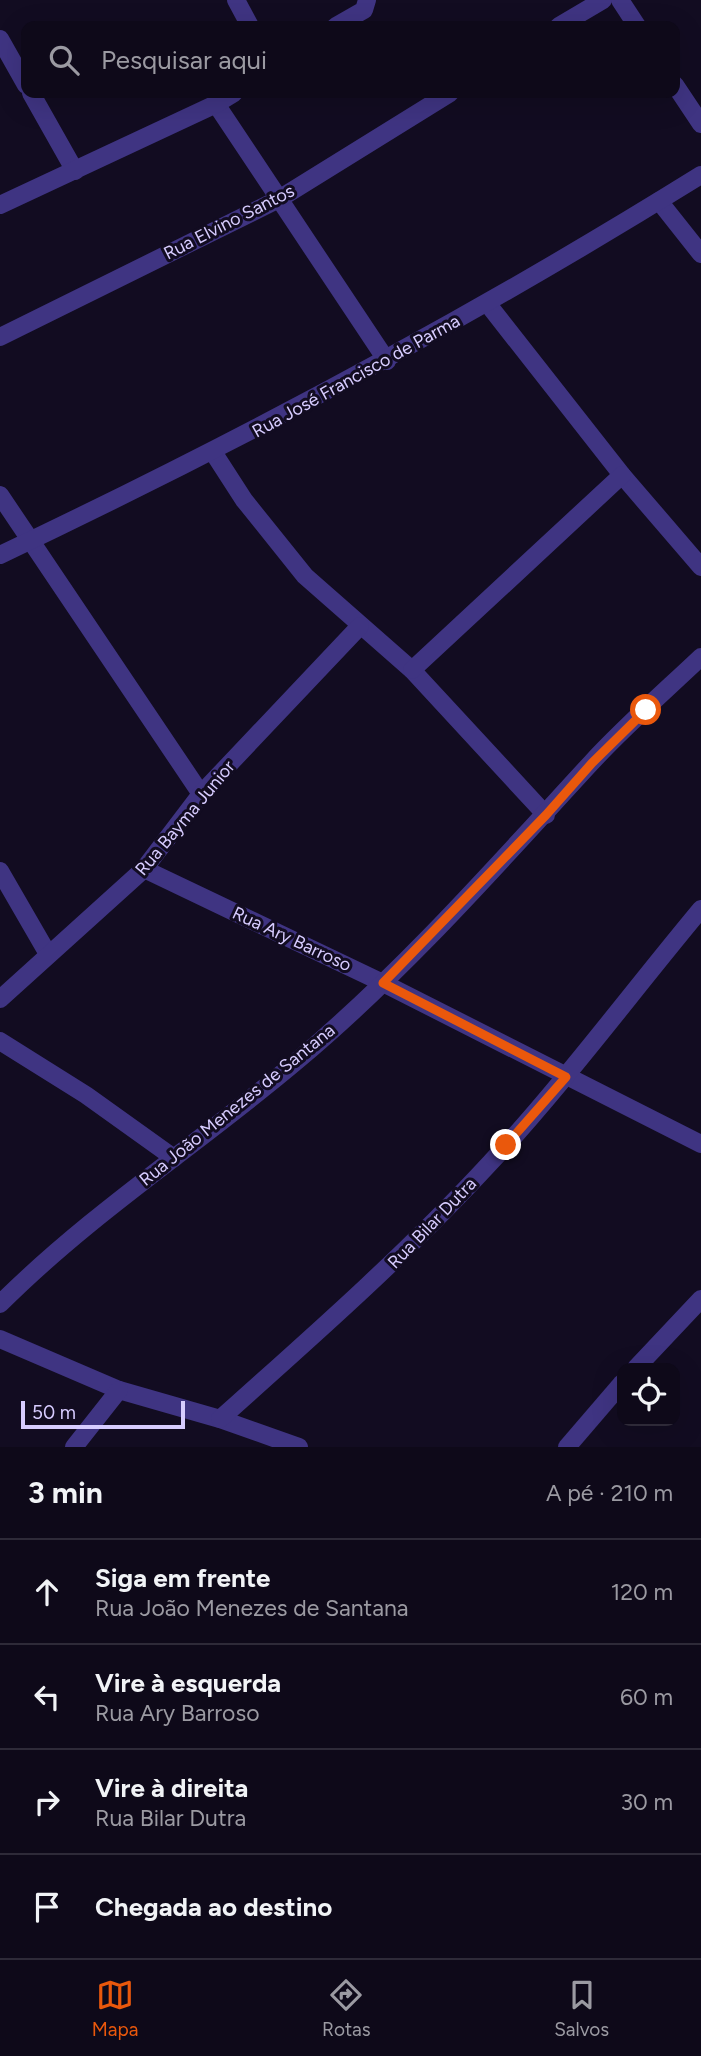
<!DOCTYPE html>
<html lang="pt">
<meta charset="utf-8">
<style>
:root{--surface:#0e0919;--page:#1c1726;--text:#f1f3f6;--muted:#9b9aa2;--line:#2e2a38;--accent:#ea580c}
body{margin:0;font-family:Figtree,sans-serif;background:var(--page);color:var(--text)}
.controls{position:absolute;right:21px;bottom:21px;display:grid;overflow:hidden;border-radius:14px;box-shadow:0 7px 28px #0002}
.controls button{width:63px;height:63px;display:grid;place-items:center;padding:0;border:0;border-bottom:2px solid var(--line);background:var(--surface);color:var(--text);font:35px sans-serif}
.scale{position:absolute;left:21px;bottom:18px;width:164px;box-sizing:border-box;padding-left:7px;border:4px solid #d7ccff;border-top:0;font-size:19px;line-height:24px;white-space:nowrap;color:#d7ccff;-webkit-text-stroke:5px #120c21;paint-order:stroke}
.stop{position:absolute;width:21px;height:21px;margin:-16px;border:5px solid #ea580c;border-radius:50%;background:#fff}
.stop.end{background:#ea580c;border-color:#fff;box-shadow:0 2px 7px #0008}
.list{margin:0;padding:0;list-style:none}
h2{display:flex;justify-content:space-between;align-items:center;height:91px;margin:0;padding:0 28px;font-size:30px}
h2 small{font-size:23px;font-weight:400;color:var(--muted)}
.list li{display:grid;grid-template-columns:46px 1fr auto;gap:21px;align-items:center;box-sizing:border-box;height:105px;padding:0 28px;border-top:2px solid var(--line)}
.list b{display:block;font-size:26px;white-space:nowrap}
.list p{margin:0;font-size:23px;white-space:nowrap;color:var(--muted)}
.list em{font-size:23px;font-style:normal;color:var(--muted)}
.icon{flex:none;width:38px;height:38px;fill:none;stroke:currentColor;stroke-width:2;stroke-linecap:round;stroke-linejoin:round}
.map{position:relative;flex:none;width:701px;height:1447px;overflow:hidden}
.search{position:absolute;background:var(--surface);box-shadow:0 7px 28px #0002;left:21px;right:21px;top:21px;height:77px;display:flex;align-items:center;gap:18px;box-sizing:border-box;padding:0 24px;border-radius:14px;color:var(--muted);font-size:26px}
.sheet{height:511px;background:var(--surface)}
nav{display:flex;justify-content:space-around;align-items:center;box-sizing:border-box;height:98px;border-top:2px solid var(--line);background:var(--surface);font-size:19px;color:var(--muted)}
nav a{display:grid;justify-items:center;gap:4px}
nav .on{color:var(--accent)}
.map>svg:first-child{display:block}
</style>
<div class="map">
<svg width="701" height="1447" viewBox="0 0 701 1447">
<rect width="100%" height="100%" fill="#120c21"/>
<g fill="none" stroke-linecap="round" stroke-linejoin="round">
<g stroke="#3f3482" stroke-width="18">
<polyline points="236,0 250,26"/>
<polyline points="620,0 637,26"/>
<polyline points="336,26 364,10 367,0"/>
<polyline points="559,26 603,0"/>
<polyline points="0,39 26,85"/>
<polyline points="675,85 701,124"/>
<polyline points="31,93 75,171"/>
<polyline points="216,104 387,361"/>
<polyline points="659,201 701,254"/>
<polyline points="0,205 216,104 234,93"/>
<polyline points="487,303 622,475 701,567"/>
<polyline points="0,337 279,199 450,93"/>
<polyline points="213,452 244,500 305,576 412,670 546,815"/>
<polyline points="0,495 201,794"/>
<path d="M0 555C242 440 473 317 701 175"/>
<polyline points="412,670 622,475"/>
<polyline points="144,869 383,983 701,1144"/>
<polyline points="0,871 48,954"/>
<polyline points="0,999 144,869 201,794 360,626"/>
<polyline points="0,1041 86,1095 174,1158"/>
<path d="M0 1304C91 1213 200 1143 298 1060 405 970 497 865 591 763 625 726 664 692 701 657"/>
<polyline points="0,1339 119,1390 220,1419 299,1447"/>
<polyline points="636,1368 701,1299"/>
<path d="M220 1419C313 1336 406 1254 490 1163 565 1082 631 993 701 909"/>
<polyline points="74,1447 119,1390"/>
<polyline points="567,1447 622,1383"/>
</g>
</g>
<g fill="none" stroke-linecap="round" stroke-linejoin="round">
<polyline stroke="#ea580c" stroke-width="9" points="506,1145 566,1077 383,983 546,815 592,763 646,710"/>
</g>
<g text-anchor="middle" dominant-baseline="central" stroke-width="6" stroke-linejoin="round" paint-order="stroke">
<g font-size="18" fill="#d7ccff" stroke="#120c21">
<text transform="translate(229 222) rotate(-27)">Rua Elvino Santos</text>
<text transform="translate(356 376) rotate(-29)">Rua José Francisco de Parma</text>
<text transform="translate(185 818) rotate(-50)">Rua Bayma Junior</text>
<text transform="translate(292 939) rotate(25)">Rua Ary Barroso</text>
<text transform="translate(237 1105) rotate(-39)">Rua João Menezes de Santana</text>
<text transform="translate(432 1223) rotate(-46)">Rua Bilar Dutra</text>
</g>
</g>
</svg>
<div class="controls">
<button><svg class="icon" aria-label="locate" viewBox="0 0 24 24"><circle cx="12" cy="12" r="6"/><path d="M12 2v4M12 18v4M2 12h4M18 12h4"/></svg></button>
</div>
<div class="scale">50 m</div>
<div class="stop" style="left:646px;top:710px"></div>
<div class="stop end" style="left:506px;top:1145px"></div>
<div class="search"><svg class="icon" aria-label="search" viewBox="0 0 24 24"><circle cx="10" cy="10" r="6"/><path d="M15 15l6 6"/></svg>Pesquisar aqui</div>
</div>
<section class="sheet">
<h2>3 min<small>A pé · 210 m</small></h2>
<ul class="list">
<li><svg class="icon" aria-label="ahead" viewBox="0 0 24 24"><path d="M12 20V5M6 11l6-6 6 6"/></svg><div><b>Siga em frente</b><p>Rua João Menezes de Santana</p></div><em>120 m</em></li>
<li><svg class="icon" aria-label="left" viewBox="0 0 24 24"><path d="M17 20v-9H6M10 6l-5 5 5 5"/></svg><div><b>Vire à esquerda</b><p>Rua Ary Barroso</p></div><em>60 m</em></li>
<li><svg class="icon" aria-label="right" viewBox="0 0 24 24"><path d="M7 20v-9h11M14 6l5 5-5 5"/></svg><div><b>Vire à direita</b><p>Rua Bilar Dutra</p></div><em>30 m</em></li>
<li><svg class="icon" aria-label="arrive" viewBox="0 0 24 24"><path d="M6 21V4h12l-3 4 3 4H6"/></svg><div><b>Chegada ao destino</b></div></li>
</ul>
</section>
<nav>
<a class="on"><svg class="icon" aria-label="map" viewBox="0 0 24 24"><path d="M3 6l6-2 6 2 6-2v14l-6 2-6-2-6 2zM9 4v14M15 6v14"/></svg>Mapa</a>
<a><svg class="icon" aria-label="directions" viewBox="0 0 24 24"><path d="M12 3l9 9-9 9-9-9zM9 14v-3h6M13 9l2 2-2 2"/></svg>Rotas</a>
<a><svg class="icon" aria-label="saved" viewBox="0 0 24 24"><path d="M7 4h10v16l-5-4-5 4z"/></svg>Salvos</a>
</nav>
